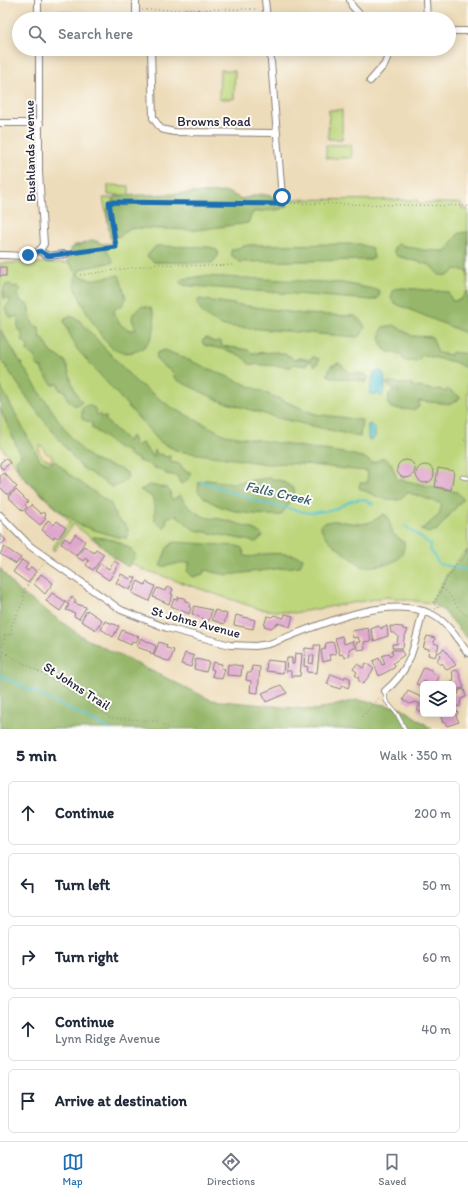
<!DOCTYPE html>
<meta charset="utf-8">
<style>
:root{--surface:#fff;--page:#f6f6f7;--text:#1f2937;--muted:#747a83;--line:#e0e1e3;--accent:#1f6fb2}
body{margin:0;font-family:Itim,sans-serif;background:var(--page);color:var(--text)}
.controls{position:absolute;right:12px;bottom:12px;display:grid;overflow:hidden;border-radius:6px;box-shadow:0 2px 10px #0003}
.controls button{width:36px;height:36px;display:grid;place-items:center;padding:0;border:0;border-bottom:1px solid var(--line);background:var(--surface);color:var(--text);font:20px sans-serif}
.stop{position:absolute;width:12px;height:12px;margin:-9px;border:3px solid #1f6fb2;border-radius:50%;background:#fff}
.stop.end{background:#1f6fb2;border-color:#fff;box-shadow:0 1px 4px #0008}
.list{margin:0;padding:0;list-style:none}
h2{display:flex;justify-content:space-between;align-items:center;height:52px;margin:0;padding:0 16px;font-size:17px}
h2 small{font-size:13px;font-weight:400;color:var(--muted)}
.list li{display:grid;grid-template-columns:26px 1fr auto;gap:12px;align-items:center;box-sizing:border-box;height:64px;margin:0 8px 8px;padding:0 8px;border:1px solid var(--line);border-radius:6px}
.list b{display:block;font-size:15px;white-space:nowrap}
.list p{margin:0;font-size:13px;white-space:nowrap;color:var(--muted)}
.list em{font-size:13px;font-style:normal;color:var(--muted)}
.icon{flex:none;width:22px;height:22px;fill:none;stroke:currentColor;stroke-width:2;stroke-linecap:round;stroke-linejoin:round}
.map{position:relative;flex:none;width:468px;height:729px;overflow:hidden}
.search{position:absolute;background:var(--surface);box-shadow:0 2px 10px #0003;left:12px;right:12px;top:12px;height:44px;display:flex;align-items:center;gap:10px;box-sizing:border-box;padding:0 14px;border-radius:22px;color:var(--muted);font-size:15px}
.sheet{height:412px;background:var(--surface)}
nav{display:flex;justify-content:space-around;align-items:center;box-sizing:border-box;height:56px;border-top:1px solid var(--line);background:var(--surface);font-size:11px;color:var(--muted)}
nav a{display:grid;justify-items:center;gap:2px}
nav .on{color:var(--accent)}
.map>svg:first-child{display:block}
</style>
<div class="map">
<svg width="468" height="729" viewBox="0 0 468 729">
<rect width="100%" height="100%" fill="#fdfcf7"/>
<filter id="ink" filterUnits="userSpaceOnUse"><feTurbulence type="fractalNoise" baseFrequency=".025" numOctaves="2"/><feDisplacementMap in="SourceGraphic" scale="8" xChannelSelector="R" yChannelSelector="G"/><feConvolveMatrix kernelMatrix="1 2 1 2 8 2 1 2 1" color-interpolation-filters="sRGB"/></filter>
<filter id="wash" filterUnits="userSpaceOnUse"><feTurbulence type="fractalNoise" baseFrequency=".012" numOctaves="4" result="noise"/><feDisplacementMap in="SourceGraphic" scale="16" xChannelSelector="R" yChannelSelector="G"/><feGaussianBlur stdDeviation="0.9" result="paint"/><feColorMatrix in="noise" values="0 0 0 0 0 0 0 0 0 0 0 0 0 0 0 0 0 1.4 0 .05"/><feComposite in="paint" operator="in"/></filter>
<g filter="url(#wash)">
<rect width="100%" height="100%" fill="#eddcb9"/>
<g fill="#bdd67b" stroke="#707c5b">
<polygon points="186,11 213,12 213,19 186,19"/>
<polygon points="220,70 235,71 234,99 219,99"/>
<polygon points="329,110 342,110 342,139 328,139"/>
<polygon points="326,145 351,145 352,158 326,158"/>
<polygon points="108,185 129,186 129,195 108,195"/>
<polygon points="103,198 418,200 418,203 461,203 462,209 468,209 468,550 446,576 431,603 387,597 294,613 259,609 142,569 105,548 73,524 54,551 52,549 70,521 27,481 0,445 0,263 78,263 74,245 112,243"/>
</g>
<g fill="#96b76b" stroke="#5c6c53">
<polygon points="227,192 242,199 261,194 271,196 288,206 282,209 253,212 248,223 197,230 129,228 121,236 110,238 107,210 116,196"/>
<path d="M468 232V275L467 271 455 269C451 276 446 276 439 275L430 265 397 256 394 253V248L397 244 423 250 445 251 459 233Z"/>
<path d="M93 240 103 244 113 262 80 269 78 275 91 280 119 275 126 298 121 307H117L114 311C117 322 123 331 136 330L132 319 133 314 141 306 151 308C163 332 143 362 115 350 104 345 77 298 75 285 74 281 76 277 77 273L64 256 71 257V248Z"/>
<polygon points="359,244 372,248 374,258 370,260 239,262 231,255 231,250 248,245"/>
<polygon points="156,246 210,247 218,251 218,256 212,263 154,262 147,256"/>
<polygon points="203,276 343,283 378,290 380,294 377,299 372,300 192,286 183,285 179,282 183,279"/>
<path d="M10 284 13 287 16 286 21 289 17 295 21 301 28 305 33 325 39 327 40 337 43 338 51 352 65 361C71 375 72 391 82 402L79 405H73L67 398 65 391 60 390 58 384 53 385 42 371V368L36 365 35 357 27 351 28 346 22 340V331L18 330V316L11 318 5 309 10 301 9 298 4 299 3 291 5 285Z"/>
<polygon points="403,288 448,292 452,301 460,300 468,290 468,334 394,303 391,298 394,289"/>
<path d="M199 299 304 314 355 316 362 322 365 327 361 335 357 337 224 326C211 320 203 317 197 303Z"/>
<path d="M70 316 79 320 135 381 171 407 225 435 350 454 365 458 372 463 384 458 391 463 397 479 457 492 463 499 437 530 428 533 421 530 439 515 442 504 407 492 400 500 380 498 359 488 360 483H367L368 471C335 469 301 461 268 464L178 451 160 442 77 349 64 322 65 318Z"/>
<path d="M394 325 412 336 432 337 438 353 451 355 452 352 468 354V369L454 362 423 355 416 361H405L400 354C396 353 391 353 387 351 379 347 379 334 383 327Z"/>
<path d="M0 329C18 358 36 388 56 416 66 431 77 447 91 458 102 466 116 465 127 473L128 477 121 484 112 487 81 467 35 409 0 358Z"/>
<path d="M206 338 214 342 220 341 222 346 249 350 251 353 277 352 290 356 293 360 300 358 309 360 313 357 319 359 318 363 315 366 311 361 308 362 306 366 294 364 291 367 249 364C241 350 217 349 204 345L202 341Z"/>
<path d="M165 350 315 414 362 420 360 437 278 418 220 401 177 380 174 377 173 372C166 367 154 363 157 353Z"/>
<path d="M339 363 350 373 366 374 368 377 366 383C354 377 338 381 327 375L331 366Z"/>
<polygon points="390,382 402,384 411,383 413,386 434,390 439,389 446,392 447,389 460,397 459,399 451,404 419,401 419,407 413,410 391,408 388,404 389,394 393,391 399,393 398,389 393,390 391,386 388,386 387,383"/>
<polygon points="0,385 40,460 48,464 55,461 70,475 111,504 117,519 126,525 128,530 127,538 117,537 82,526 59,510 19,473 16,460 21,456 0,409"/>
<polygon points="90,405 93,408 94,407 97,415 100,414 101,417 106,417 106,421 128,441 131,436 132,437 135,446 142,443 153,457 155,456 153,452 155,450 158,455 160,454 164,455 164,457 170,456 171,462 180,464 184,470 190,472 191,476 183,484 180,483 177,476 166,474 166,472 164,473 160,469 153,468 149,464 138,461 139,459 128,455 128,451 120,449 91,427 93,424 82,419 82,409 85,406"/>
<path d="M268 478 282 481 294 489 295 495 281 515C257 516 214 512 198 491L199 482 206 480 234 483Z"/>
<path d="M149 485 167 488 171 492 170 496 172 500 180 495C186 505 194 513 205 517 210 519 216 518 221 519 231 522 258 528 263 536L256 542 195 530C187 526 184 519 175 515L167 518 165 527 159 525 155 520V506L152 497 140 490Z"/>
<path d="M384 514 388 517 393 534 404 542C406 566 380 565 363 567 352 558 320 539 321 525 335 515 352 527 367 523 373 522 379 517 384 514Z"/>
<path d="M93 537C109 538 126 542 136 555L128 567 113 557Z"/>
<path d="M174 542 237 546 242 548 245 556C253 558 256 555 264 554 277 553 291 553 303 558L300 566 227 575 205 570 203 574 193 577 187 571 190 563C179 561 171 567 160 566L167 548Z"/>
<polygon points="468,550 468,639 444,611 431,603 446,576"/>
<polygon points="0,568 16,589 84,638 211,700 316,710 357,700 402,708 432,729 0,729"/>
</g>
<path fill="#eeda9e" stroke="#887e6c" d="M39 446H42L46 453 52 456V461C45 461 37 454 39 446Z"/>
<g fill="#56c3cd" stroke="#3c7284">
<path d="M379 371 383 372C385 380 387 390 381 397L377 393 373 395 369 393C370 390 373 376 374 373Z"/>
<polygon points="370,424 375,428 375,437 372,440 368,439 368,425"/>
</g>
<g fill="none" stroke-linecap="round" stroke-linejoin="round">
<g stroke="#56c3cd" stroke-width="2">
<polyline points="201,481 259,502 309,513 333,510 351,501 362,499 373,504"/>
<polyline points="405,526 430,544 430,549 439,564 468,570"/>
<polyline points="0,675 109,729"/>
</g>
</g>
<g id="blocks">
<g fill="#e0a7cc" fill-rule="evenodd">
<rect x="0" y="267" width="6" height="9"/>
<polygon points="6,458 10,463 3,469 0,467 0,463"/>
<circle cx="406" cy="469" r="9"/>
<circle cx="425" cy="474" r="9"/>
<polygon points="438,468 454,471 451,490 435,487"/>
<polygon points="4,473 17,487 8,495 0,487 0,476"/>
<polygon points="16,490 28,502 25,505 27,507 23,511 8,497"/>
<polygon points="31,505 41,514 43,512 46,515 44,517 46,518 40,525 27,514 25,511"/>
<polygon points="48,520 54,525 57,521 66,528 58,538 55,536 53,539 42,530"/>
<polygon points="0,534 6,540 0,545"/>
<polygon points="75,534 85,541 76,556 61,543 65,538 70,542"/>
<polygon points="84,546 94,553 96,549 104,554 93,570 86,565 89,561 85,558 83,561 77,557"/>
<polygon points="4,547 21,558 16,564 0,554"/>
<polygon points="22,560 28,564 25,569 28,571 31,567 36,571 28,583 13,572"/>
<polygon points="114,561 119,564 109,580 95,571 100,563 109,569"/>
<polygon points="41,574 53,583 45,594 34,584"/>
<polygon points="121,574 130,579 132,576 136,578 130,590 116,583"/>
<polygon points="138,581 145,585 146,582 155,586 149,601 132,593"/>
<polygon points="170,587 173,589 171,594 173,595 169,604 153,597 157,588 165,591 166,588"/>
<polygon points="52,593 66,602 60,611 46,601"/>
<polygon points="72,597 76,600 74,603 86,607 79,619 74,616 75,613 66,610 69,605 67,604"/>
<polygon points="178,597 185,598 185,601 190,603 189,607 191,608 189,614 171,606 174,599 177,600"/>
<polygon points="194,606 212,610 209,621 192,614"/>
<polygon points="87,610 102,620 96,630 81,621"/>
<polygon points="215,610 227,614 224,624 212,620"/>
<polygon points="285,614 293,616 290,627 278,623 271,628 264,626 267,616 272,617 274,615 284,618"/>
<polygon points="236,615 255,620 253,629 234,625"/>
<polygon points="105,621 119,626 113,637 101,629"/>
<polygon points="378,626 382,629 382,627 387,626 388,636 374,641 371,629"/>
<polygon points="390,626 403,627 403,629 408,630 404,638 403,648 392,648 392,644 397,644 398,636 394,633 391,633"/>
<polygon points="368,628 371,641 364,642 365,649 357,650 356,643 360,642 358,637 353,638 352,631"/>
<polygon points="122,630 139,637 136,643 132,642 131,645 118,639"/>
<polygon points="342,636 344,644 353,641 355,648 349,649 350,655 345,658 342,654 340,655 335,638"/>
<polygon points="427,636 435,638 434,643 439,645 435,657 428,655 429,649 423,648"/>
<polygon points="141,638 156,646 153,655 150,653 151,652 137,647"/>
<polygon points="159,642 167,645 166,648 174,650 170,662 154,656"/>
<polygon points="331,642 334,643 336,654 329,655 331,660 323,662 321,650 325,649 326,643"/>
<path d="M314 645H320L317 673 307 672 308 667 304 666 305 648 314 649ZM310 655 314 656 313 664 309 663Z"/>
<polygon points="444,649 456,665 447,670 442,663 440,665 437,661 440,655 438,653"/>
<polygon points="391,650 401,650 404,655 393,663 395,665 394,668 379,676 373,661 379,658 382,665 385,664 382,656 389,653 391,656 393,654"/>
<polygon points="185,653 194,656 191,667 181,664"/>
<polygon points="295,653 302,654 300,676 291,676 291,671 286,671 287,658 292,658 292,664 294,664"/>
<polygon points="196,659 209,662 206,672 194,669"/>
<polygon points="267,660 284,662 283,673 266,671"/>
<polygon points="213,662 222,664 221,668 225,669 222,679 212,676 214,670 211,669"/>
<polygon points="366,663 374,669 363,684 358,680 359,678 355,675 357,672 353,669 357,664 363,668"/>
<polygon points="228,664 242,666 241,676 227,675"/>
<polygon points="252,666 260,667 258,693 250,692 251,681 246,680 247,673 251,673"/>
<polygon points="424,667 433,671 432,673 439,676 436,684 427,684 427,682 424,681 422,686 416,684"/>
<polygon points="458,670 464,688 453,690 453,684 444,683 454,681 452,671"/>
<polygon points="331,674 344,679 345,676 351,679 348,688 342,685 340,689 327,684"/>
<polygon points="281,685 287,693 266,702 262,693"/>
<polygon points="464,689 466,697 461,699 460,706 453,707 458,712 456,716 459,722 447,726 445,722 443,723 440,715 453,714 453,695 459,694 458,691"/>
<polygon points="408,691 423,698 423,713 417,710 420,704 415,702 410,704 403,700"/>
</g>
</g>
</g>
<g filter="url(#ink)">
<use href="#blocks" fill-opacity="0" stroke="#887f7a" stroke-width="1"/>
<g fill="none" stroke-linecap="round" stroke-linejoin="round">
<defs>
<g id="lane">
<polyline points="462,477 468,478"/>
<polyline points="385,691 386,701 397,714 405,729"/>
</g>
<g id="street">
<polyline points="38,0 38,19"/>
<polyline points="265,0 267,19"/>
<polyline points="350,0 352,6 364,19"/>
<polyline points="426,0 427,19"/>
<polyline points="38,17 138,19"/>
<polyline points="136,18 136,0"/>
<polyline points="449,31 468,31"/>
<polyline points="151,49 153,118 161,129 174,132 277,133"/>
<polyline points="270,49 282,197"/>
<polyline points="370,81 385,64 390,49"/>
<polyline points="0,123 40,123"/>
<polyline points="40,251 48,256 65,254"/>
<path d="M0 255C15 255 36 260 44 244L39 173V49"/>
<path d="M0 515 30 546 121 610 167 628 230 645 255 646 269 644C313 628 387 592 433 615 448 623 458 640 468 653"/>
<path d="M385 691C413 668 414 644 423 611"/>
</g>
</defs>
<use href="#lane" stroke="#887f7a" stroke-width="4.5"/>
<use href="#street" stroke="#887f7a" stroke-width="8"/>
<g stroke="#887f7a" stroke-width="1" stroke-dasharray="1 3" stroke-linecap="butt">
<polyline points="142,10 257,9"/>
<polyline points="283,203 468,206"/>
<polyline points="71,253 116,247 109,202 283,204"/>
<polyline points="80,275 159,264 207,266 233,265"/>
<polyline points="464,440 468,441"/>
<polyline points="468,583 468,589"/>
<path d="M442 588C454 596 456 610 468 616"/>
<polyline points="435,609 438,609 438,607 433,604 459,557 468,547"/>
<polyline points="0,650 61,684 111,718 158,721 170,729"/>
<polyline points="0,655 5,635 12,634 11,627 24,600 24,590 44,563"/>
<polyline points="362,717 381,696"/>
</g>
<use href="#lane" stroke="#fff" stroke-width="3"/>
<use href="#street" stroke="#fff" stroke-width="6"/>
</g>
</g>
<g fill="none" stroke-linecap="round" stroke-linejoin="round" filter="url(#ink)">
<polyline stroke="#1f6fb2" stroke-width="5" points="28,255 40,251 48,256 116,247 109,202 283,204 282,197"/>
</g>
<g text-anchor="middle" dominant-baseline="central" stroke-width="4" stroke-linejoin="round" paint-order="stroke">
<g font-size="13" fill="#22223b" stroke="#fdfcf7">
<text x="214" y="121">Browns Road</text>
<text transform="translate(30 151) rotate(-91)">Bushlands Avenue</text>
<text transform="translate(196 622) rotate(15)">St Johns Avenue</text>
<text transform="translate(77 686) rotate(33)">St Johns Trail</text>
</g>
<g font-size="14" font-style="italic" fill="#345a6e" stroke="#fdfcf7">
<text transform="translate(278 493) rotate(13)">Falls Creek</text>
</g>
</g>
</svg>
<div class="controls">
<button><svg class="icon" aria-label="layers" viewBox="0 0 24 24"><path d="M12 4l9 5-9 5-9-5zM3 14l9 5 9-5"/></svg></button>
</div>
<div class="stop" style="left:282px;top:197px"></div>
<div class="stop end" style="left:28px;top:255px"></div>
<div class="search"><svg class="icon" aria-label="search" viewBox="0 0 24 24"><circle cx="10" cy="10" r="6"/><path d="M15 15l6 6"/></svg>Search here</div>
</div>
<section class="sheet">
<h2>5 min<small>Walk · 350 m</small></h2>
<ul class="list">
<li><svg class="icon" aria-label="ahead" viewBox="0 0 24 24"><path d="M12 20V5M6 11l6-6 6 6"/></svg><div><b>Continue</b></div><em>200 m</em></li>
<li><svg class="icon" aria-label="left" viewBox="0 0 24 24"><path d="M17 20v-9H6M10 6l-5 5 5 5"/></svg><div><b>Turn left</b></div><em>50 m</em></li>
<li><svg class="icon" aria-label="right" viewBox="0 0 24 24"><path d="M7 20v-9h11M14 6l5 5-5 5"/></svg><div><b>Turn right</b></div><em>60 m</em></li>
<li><svg class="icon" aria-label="ahead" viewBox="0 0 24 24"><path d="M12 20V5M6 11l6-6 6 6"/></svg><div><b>Continue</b><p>Lynn Ridge Avenue</p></div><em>40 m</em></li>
<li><svg class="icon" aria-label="arrive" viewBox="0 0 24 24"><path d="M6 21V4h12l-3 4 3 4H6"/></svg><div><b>Arrive at destination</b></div></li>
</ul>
</section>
<nav>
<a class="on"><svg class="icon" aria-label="map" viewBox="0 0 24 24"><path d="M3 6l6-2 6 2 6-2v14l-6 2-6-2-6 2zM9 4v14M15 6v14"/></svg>Map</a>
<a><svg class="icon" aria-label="directions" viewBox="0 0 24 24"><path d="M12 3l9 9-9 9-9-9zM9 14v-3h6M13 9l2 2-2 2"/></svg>Directions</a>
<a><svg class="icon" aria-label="saved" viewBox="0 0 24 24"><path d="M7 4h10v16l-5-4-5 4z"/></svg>Saved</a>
</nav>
